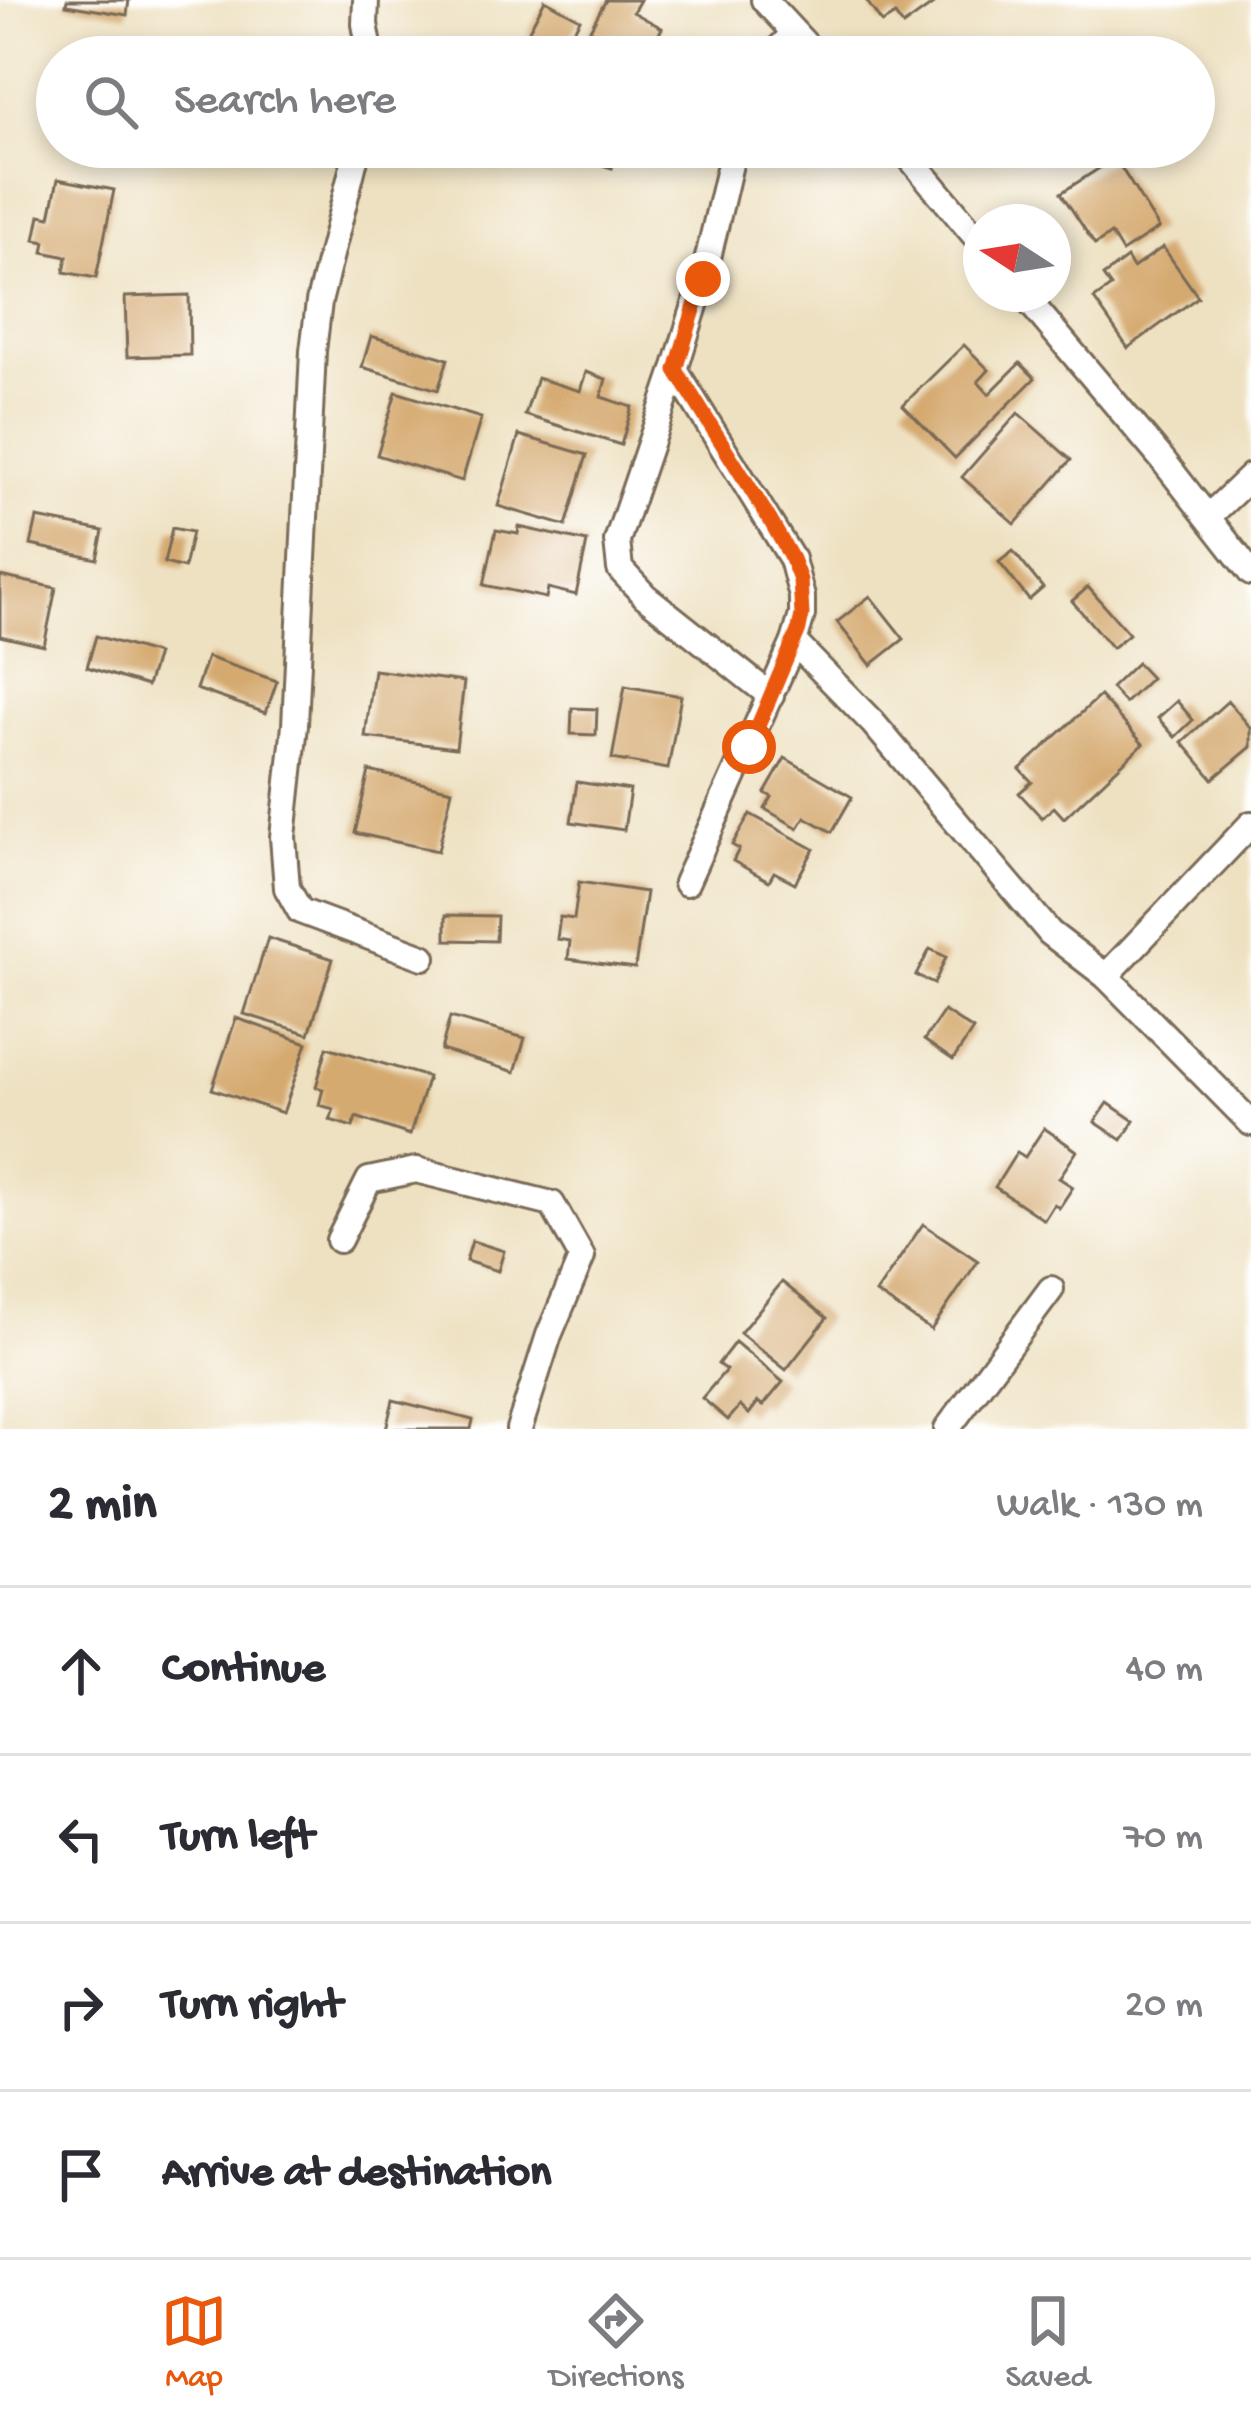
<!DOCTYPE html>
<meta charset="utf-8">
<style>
:root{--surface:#fff;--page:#f2f2f3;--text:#2b2b33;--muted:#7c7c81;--line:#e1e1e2;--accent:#ea580c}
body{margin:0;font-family:"Gochi Hand",sans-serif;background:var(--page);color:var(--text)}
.compass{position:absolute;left:963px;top:204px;width:108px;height:108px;border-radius:50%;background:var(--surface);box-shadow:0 6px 18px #0003;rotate:282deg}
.stop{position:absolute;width:36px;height:36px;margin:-27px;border:9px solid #ea580c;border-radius:50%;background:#fff}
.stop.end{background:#ea580c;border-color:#fff;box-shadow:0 3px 12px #0008}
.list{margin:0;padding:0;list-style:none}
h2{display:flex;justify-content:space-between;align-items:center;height:156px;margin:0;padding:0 48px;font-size:51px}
h2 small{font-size:39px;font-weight:400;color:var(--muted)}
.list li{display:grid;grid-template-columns:78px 1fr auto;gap:36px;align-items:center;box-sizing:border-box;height:168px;padding:0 48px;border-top:3px solid var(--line)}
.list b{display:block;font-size:45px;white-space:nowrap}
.list em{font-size:39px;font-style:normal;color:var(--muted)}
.icon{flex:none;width:66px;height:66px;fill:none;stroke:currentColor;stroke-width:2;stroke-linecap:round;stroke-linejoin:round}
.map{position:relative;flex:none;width:1251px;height:1429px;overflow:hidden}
.search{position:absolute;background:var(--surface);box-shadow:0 6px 18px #0003;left:36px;right:36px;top:36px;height:132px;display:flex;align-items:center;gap:30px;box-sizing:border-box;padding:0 42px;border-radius:66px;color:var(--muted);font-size:45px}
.sheet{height:828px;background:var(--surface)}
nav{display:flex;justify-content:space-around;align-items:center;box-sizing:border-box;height:168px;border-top:3px solid var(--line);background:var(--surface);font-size:33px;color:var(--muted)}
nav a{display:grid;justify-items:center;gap:6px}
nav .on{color:var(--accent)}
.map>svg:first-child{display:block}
</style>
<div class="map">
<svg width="1251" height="1429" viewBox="0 0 1251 1429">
<rect width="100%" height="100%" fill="#fff"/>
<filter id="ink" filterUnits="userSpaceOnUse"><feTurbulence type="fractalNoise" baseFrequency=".00833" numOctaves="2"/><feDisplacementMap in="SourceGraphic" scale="24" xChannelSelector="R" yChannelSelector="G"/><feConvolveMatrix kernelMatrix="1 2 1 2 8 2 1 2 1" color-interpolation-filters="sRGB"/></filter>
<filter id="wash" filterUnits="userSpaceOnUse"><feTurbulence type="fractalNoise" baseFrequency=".004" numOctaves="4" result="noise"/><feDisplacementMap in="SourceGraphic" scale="48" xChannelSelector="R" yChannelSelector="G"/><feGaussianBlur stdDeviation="2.7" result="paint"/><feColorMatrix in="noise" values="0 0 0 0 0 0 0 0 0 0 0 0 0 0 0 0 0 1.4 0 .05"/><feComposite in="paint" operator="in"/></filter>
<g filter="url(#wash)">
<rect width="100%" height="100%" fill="#eee1c1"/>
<g id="blocks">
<g fill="#d5aa71">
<polygon points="67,0 129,0 127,15 66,5"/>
<polygon points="545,0 580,19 562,53 527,34"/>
<polygon points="606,0 640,0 633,12 662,28 657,38 682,52 679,57 656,57 636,46 629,57 575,57"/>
<polygon points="866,0 939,0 903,26 895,15 882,23"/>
<polygon points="542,147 617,147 612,168"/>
<polygon points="1115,158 1159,228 1122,252 1111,234 1095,245 1061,193"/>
<polygon points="58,179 114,190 96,278 64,272 67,257 43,252 45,242 35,240 40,215 50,217"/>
<polygon points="1163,247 1198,297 1128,348 1094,299 1111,287 1103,276 1127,258 1133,268"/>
<polygon points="189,295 190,355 127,357 125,297"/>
<polygon points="371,336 448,359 438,390 362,367"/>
<polygon points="964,345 989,370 978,382 989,394 1020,363 1035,378 955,458 903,405"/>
<polygon points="586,372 606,379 601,397 632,407 621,445 525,415 537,378 580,391"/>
<polygon points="396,392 481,418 462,481 377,455"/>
<polygon points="1018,413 1071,460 1015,524 962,477"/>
<polygon points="519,435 587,455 566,526 498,506"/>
<polygon points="37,518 103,531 97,559 31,545"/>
<polygon points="519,527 587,542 576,595 548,588 546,598 484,585 496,530 518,534"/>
<polygon points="172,528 192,532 184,568 164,563"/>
<polygon points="1013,551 1043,588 1029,600 999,562"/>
<polygon points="0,576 56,588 44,646 0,636"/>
<polygon points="1088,587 1129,634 1112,648 1072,601"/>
<polygon points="870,596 904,639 871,665 837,622"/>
<polygon points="96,636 157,654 147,686 87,667"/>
<polygon points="207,657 277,681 266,713 196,689"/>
<polygon points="1137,663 1151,678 1125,703 1111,688"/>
<polygon points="374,670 464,682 456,748 365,737"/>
<polygon points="625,686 681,696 668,769 612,759"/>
<polygon points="1100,696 1143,744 1064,818 1054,807 1042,818 1019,793 1032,782 1020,769"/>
<polygon points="1177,701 1193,720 1175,737 1158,718"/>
<polygon points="1228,701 1251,728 1251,747 1213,779 1182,742"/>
<polygon points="572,708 597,709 596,735 571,734"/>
<polygon points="785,758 852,797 832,832 805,817 798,828 765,809 772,797 765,793"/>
<polygon points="369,771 452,790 438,851 355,833"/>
<polygon points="577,782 630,790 624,830 571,822"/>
<polygon points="750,814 814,849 795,883 774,872 769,881 733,861 739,849 732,845"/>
<polygon points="579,882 646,892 635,968 568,959 570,941 557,939 560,917 574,919"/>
<polygon points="446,915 497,916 496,941 446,940"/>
<polygon points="268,938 333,959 309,1034 244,1014"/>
<polygon points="930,949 946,957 934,984 916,975"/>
<polygon points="944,1011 973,1030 953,1060 924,1040"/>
<polygon points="450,1017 525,1038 515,1072 441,1050"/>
<polygon points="236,1018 307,1043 283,1113 212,1089"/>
<polygon points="327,1047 428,1077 410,1135 356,1117 353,1127 330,1120 334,1109 319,1105 323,1089 316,1087"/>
<polygon points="1108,1103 1134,1121 1122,1140 1095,1122"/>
<polygon points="1044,1128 1077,1151 1059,1178 1073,1187 1059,1208 1054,1204 1044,1220 995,1187 1017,1152 1025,1157"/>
<polygon points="923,1224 978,1261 931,1330 876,1293"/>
<polygon points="472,1241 504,1251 498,1271 466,1261"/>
<polygon points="782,1282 827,1318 786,1370 740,1333"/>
<polygon points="735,1342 783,1382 763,1406 758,1402 749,1414 740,1406 728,1420 702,1398 726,1370 718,1364"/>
<polygon points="393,1400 473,1420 471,1429 386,1429"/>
</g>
</g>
</g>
<g filter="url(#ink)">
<use href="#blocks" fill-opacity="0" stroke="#7a6a57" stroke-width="3"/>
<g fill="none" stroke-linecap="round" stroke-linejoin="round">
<defs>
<g id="minor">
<polyline points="366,0 365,24 371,57"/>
<polyline points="764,0 817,57"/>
<polyline points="771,57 794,33"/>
<polyline points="358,147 319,302 313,351 295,725 283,837 287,888 300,911 423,957"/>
<polyline points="734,147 703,279 675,370 617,541 620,569 645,596 771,696"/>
<polyline points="901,147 981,243"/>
<polyline points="1023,294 1162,459 1251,573"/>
<polyline points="675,370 792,559 802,597 802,615 794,642 686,883"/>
<polyline points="1208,517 1251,476"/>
<polyline points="794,642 873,723 1050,933 1106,976 1251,1123"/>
<polyline points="1106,976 1251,824"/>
<polyline points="339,1240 369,1180 416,1170 552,1204 582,1257 549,1335 519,1429"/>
<polyline points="947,1429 1051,1289"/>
</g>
</defs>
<use href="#minor" stroke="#7a6a57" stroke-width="30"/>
<use href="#minor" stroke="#fff" stroke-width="24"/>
</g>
</g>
<g fill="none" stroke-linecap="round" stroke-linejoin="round" filter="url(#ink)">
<polyline stroke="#ea580c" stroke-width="15" points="703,279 676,370 770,520 792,559 800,580 802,615 799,629 749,747"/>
</g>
</svg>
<svg class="compass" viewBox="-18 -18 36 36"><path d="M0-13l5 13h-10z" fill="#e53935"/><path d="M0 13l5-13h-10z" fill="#7c7c81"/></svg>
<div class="stop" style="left:749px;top:747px"></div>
<div class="stop end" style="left:703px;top:279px"></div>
<div class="search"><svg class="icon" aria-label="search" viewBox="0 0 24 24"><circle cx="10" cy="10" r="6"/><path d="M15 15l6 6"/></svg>Search here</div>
</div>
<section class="sheet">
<h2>2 min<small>Walk · 130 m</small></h2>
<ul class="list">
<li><svg class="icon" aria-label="ahead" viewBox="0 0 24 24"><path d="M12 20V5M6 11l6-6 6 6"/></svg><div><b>Continue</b></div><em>40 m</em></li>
<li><svg class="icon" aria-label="left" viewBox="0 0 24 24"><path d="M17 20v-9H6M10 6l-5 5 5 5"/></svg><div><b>Turn left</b></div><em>70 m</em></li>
<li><svg class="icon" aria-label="right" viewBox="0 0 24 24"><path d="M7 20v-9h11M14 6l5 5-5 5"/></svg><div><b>Turn right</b></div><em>20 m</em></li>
<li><svg class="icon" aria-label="arrive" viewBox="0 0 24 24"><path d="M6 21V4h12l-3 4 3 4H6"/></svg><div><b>Arrive at destination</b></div></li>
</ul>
</section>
<nav>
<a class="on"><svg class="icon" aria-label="map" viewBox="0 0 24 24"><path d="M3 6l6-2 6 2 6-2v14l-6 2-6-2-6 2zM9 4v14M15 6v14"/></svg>Map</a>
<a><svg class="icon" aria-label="directions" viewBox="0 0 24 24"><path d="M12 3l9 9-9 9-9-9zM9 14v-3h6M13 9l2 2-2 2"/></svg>Directions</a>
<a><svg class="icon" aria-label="saved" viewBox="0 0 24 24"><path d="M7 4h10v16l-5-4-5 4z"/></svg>Saved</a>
</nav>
